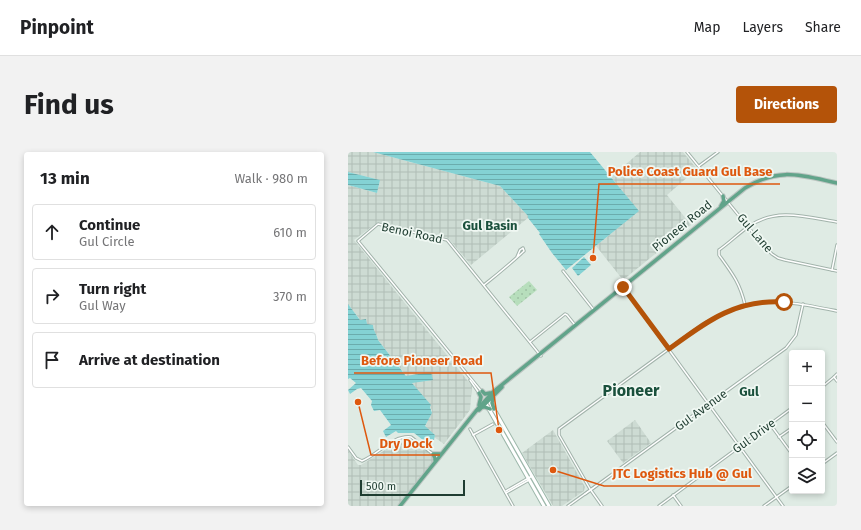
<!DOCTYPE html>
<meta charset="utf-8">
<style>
:root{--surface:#fff;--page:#f2f2f2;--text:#202124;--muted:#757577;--line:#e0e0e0;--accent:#b45309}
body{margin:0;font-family:"Fira Sans",sans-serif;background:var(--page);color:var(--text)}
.controls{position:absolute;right:12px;bottom:12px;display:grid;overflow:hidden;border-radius:4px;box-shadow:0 2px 6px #0003}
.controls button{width:36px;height:36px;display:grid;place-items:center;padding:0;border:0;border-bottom:1px solid var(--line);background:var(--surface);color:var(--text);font:20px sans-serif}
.scale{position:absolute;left:12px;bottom:10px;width:105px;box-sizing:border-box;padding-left:4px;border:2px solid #1f3d31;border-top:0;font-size:11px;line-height:14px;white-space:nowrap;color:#1f3d31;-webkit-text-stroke:3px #f0f8f3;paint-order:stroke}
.stop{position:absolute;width:12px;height:12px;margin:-9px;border:3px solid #b45309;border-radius:50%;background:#fff}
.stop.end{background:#b45309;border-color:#fff;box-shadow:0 1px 4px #0008}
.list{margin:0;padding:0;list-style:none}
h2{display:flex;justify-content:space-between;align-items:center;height:52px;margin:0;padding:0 16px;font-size:17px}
h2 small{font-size:13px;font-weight:400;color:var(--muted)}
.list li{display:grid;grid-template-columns:26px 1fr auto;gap:12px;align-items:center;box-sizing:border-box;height:56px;margin:0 8px 8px;padding:0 8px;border:1px solid var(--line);border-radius:4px}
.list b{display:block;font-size:15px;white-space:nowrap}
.list p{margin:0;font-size:13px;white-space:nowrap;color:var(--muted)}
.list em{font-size:13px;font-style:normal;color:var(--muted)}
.icon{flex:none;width:22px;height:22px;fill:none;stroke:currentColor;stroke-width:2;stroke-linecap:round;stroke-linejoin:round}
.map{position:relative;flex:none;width:489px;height:354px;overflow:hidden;border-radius:4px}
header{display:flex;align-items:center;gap:24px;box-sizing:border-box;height:56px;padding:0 20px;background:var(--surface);border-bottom:1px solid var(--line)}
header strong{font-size:19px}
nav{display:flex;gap:22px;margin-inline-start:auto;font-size:14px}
.intro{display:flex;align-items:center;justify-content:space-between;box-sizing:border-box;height:96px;padding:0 24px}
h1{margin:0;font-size:28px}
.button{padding:10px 18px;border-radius:4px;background:var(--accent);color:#fff;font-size:14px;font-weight:700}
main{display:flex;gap:24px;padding:0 24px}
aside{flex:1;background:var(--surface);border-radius:4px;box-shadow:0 2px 6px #0003}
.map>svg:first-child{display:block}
</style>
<header>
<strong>Pinpoint</strong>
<nav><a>Map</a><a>Layers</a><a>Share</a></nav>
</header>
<div class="intro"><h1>Find us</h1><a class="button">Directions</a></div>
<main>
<aside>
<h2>13 min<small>Walk · 980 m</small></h2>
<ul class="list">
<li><svg class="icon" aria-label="ahead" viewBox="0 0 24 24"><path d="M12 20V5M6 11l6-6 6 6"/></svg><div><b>Continue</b><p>Gul Circle</p></div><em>610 m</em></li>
<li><svg class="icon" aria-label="right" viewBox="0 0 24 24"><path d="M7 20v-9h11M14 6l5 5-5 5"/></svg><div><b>Turn right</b><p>Gul Way</p></div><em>370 m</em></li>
<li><svg class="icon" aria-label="arrive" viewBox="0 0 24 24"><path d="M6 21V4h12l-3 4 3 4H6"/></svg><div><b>Arrive at destination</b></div></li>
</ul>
</aside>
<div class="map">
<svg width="489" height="354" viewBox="0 0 489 354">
<defs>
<pattern id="industrial-grid" width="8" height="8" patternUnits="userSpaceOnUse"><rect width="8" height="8" fill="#cddbd3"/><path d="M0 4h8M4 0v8" fill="none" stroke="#b0bdb6"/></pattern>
<pattern id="grass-dots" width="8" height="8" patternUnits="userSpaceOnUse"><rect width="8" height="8" fill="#b7debc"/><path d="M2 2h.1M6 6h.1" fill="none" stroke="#9dbfa2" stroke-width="1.8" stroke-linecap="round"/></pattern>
<pattern id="water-rules" width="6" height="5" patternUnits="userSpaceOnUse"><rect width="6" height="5" fill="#84d2d4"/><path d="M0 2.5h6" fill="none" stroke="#6bacad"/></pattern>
</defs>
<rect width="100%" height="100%" fill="#dfebe4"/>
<g fill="url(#industrial-grid)">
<polygon points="0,0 25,0 152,34 181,65 123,113 100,86 30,70 6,88 124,234 122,258 96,292 86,285 87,283 77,275 84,259 82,254 30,188 29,184 21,174 12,168 0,152 0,33 29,41 32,28 0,20"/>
<polygon points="292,0 335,0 349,17 319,43 343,73 275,128 248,94 290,59 263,25"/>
<polygon points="287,268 303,291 275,311 259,289"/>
<polygon points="205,278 237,335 236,339 214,354 205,354 174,301"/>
<polygon points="60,287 65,288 86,305 86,308 51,354 0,354 0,298 10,313 13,313 53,288"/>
</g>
<polygon fill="url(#grass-dots)" points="181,129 189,138 169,154 161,145"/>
<g fill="url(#water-rules)">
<polygon points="25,0 242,0 291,59 218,118 204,101 191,82 192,81 180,66 180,64 152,34"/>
<polygon points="0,20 32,28 29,41 0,33"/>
<polygon points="236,105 243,113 230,124 224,116"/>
<path d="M0 152 12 168 18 167 19 172 25 173C25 179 29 182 30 188L58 224 83 220 85 228 64 231 83 253 82 255 84 261 77 274 87 283 86 288 79 287 75 288 66 281H50L48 279 38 285 35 279 43 273 32 258 26 259 23 253 24 249 13 236 9 237 2 242 0 238 8 231 2 226 0 227Z"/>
</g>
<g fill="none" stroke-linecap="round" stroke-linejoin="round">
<defs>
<g id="street">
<polyline points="339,0 414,92 424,102 430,106 437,108 489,119"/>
<polyline points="351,14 370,0"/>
<polyline points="484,118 489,93"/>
<polyline points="215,119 245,157"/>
<path d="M136 133C150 122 163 111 176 99L175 96 172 98 169 105"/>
<polyline points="275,135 435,354"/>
<path d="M397 153C392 131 384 121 371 103V98C381 91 390 82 400 75 427 55 459 65 489 70"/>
<polyline points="182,190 217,162 219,163 227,173"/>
<polyline points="486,225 489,229"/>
<polyline points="122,228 131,241"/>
<polyline points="474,235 486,225 489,222"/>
<polyline points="134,240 10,89 30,72 99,88 193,204"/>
<polyline points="474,270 489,290"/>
<polyline points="422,272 444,302"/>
<polyline points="122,277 165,354"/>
<polyline points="125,283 145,272"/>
<polyline points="431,285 444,276"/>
<path d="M0 295 8 306 14 309C30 303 44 283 63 285L90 306"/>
<polyline points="474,312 489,301"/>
<polyline points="158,339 184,324"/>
<polyline points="158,341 181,328"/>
<polyline points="237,342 438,196 448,183 455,152"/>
<polyline points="325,343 333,354"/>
<polyline points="220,354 248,334"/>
<path d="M254 354 242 337 211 283V277L355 172C407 142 433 148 489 159"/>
<polyline points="311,354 444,256"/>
<polyline points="416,354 444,334"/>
</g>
<g id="secondary">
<polyline points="140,247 201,354"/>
<polyline points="137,250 196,354"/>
</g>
<g id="primary">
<polyline points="373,54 376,49 375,44"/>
<polyline points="134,239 137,242 142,241"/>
<polyline points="131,241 133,245 131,253"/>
<polyline points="145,245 144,251 146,257"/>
<polyline points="134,255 137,255 142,257"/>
<polyline points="131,258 154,235"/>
<polyline points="87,308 87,306 85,302 92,302"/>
<path d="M52 354 128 259 145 240 397 36C431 15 452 23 489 31"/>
</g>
</defs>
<use href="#street" stroke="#a2b3ab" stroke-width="3.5"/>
<use href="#secondary" stroke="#9db8ab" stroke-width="5"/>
<use href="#primary" stroke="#bcc5c1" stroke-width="5.5"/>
<use href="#street" stroke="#fff" stroke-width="1.5"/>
<use href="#secondary" stroke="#fff" stroke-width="3"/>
<use href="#primary" stroke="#61a48a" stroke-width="3.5"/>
</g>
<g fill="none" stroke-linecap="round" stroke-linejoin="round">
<path stroke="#b45309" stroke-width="5" d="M275 135 321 197C358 170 387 147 436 150"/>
</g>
<g text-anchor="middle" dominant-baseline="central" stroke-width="3.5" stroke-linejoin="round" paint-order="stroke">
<g font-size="12" fill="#1f3d31" stroke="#f0f8f3">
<text transform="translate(334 74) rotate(-39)">Pioneer Road</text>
<text transform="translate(64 81) rotate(12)">Benoi Road</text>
<text transform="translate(407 81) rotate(49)">Gul Lane</text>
<text transform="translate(353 258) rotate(-36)">Gul Avenue</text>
<text transform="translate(406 284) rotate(-36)">Gul Drive</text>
</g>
<g font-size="13" font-weight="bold" fill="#1a503c" stroke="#f0f8f3">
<text x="142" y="73">Gul Basin</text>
<text x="401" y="239">Gul</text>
</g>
<g font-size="16" font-weight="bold" fill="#1a503c" stroke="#f0f8f3">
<text x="283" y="238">Pioneer</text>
</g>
</g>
<path fill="none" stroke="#de580e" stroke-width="1.5" d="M245 106L251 32H432M151 278L143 221H6M10 250L23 303H92M205 318L256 334H412"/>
<g fill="#de580e" stroke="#f0f8f3" stroke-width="1.5">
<circle cx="245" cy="106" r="4"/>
<circle cx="151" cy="278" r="4"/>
<circle cx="10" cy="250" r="4"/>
<circle cx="205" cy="318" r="4"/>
</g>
<g font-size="13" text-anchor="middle" font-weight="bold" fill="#de580e" stroke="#f0f8f3" stroke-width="3.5" stroke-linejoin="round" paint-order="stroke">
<text x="342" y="24">Police Coast Guard Gul Base</text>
<text x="74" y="213">Before Pioneer Road</text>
<text x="58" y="296">Dry Dock</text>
<text x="334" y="326">JTC Logistics Hub @ Gul</text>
</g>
</svg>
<div class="controls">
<button>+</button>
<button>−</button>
<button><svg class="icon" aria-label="locate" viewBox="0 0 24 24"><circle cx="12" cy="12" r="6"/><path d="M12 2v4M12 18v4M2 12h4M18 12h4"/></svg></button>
<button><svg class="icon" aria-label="layers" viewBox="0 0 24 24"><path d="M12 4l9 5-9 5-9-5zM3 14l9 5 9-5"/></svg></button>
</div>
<div class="scale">500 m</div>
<div class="stop" style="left:436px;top:150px"></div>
<div class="stop end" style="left:275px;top:135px"></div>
</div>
</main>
